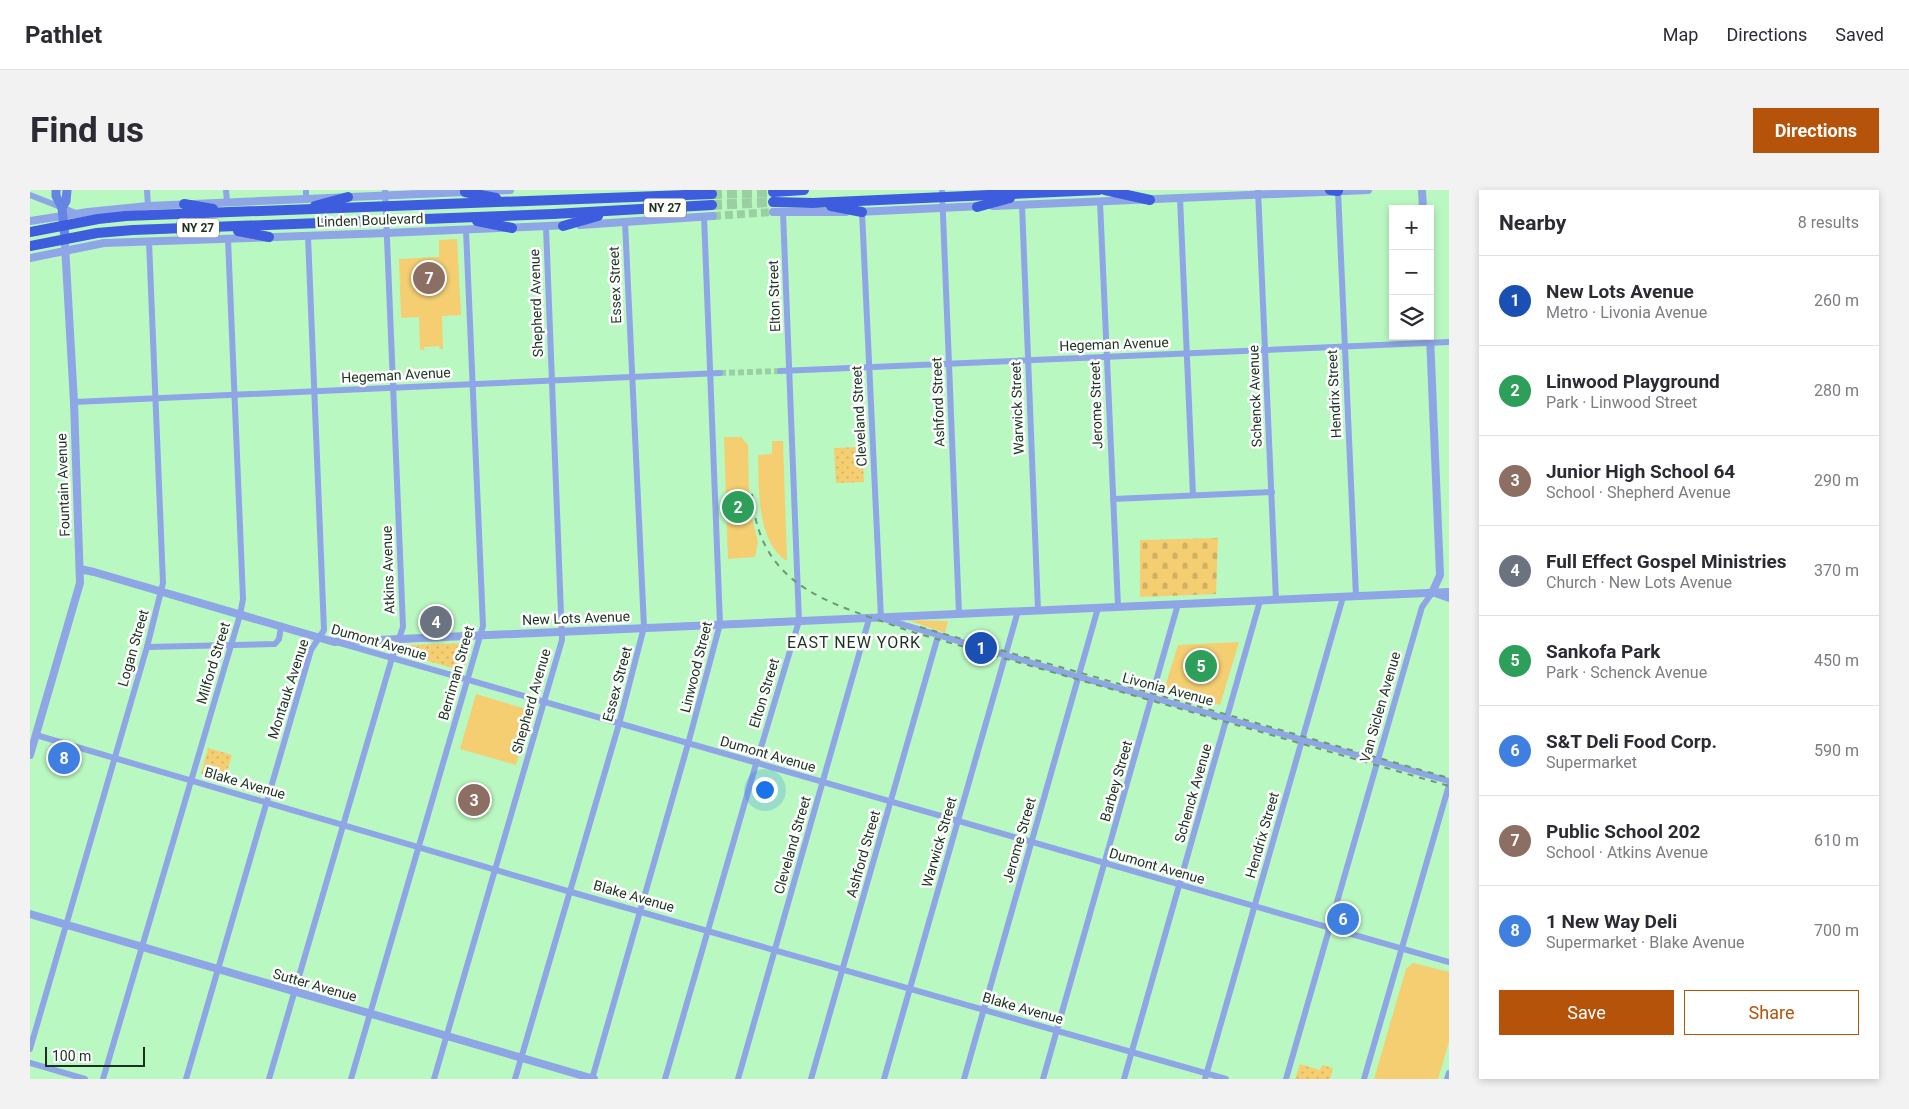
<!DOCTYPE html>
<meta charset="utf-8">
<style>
:root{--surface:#fff;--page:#f2f2f3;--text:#2b2b33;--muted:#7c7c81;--line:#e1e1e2;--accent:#b45309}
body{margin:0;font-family:Roboto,sans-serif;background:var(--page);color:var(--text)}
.controls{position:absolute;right:15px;top:15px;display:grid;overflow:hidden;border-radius:0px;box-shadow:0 2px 8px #0003}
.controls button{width:45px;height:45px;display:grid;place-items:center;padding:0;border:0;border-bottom:1px solid var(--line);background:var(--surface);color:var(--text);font:25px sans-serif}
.scale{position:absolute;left:15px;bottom:12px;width:100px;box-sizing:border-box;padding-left:5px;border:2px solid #1a321e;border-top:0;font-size:14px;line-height:18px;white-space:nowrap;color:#1a321e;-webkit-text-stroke:4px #fff;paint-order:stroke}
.you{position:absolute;left:734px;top:599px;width:18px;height:18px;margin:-12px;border:4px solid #fff;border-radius:50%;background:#1a73e8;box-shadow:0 0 0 8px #1a73e833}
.badge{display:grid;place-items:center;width:32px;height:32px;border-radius:50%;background:var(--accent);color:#fff;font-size:16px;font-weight:700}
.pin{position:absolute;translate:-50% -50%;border:2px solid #fff;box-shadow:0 1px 5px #0006}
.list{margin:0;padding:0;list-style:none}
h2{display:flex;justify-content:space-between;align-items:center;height:65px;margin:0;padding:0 20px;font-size:21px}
h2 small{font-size:16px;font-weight:400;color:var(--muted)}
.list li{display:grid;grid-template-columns:32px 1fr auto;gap:15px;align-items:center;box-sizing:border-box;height:90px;padding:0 20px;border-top:1px solid var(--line)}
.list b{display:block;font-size:19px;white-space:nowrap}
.list p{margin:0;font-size:16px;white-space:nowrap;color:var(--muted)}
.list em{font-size:16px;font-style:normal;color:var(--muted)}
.actions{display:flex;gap:10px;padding:15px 20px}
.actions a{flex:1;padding:11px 0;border:1px solid var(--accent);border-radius:0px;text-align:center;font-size:18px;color:var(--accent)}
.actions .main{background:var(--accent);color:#fff}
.icon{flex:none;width:28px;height:28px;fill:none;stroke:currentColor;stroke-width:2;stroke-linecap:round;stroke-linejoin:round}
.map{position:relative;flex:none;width:1419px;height:889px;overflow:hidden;border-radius:0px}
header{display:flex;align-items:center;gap:30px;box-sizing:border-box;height:70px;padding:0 25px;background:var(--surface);border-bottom:1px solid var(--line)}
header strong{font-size:24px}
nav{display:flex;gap:28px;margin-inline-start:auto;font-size:18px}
.intro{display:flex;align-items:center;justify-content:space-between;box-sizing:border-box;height:120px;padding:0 30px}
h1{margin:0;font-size:35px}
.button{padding:12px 22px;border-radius:0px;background:var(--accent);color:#fff;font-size:18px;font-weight:700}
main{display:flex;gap:30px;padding:0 30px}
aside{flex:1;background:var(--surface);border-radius:0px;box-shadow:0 2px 8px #0003}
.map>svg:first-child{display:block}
</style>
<header>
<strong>Pathlet</strong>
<nav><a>Map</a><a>Directions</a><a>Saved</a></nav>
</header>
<div class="intro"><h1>Find us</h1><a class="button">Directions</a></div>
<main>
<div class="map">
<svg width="1419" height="889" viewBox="0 0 1419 889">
<defs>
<pattern id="grass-dots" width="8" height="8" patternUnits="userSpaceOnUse" patternTransform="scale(1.25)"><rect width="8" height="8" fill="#f4ce71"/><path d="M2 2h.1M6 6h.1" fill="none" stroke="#d1b161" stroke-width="1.8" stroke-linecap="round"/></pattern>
<pattern id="cemetery-stones" width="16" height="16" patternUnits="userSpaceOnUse" patternTransform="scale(1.25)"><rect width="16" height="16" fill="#f4ce71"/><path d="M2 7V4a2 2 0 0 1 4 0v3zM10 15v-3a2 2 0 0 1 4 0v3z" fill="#d1b161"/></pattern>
</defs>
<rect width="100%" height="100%" fill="#baf8c2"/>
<g fill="url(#grass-dots)">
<polygon points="832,257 834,292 806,293 804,258"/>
<polygon points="441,453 433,481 370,463 373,455"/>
<polygon points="178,558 202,565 194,591 171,584"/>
<polygon points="1270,874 1290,880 1292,875 1303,878 1300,889 1265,889"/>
</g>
<polygon fill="url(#cemetery-stones)" points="1188,348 1186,404 1110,407 1110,350"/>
<g fill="#f4ce71">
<polygon points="427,49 431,125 412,126 413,159 410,159 409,156 394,157 394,160 390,160 389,127 371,128 369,69 409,67 409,50"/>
<polygon points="694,247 711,247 718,255 719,306 722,328 728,352 725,367 698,369"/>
<path d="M742 251H753L757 371C726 352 729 297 728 265L742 264Z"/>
<polygon points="877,430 915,431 918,431 915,443"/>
<polygon points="1209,452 1190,515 1135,497 1148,455"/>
<polygon points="446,504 502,521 486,575 430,559"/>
<polygon points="1383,773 1419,782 1419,852 1408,889 1344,889 1376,779"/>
</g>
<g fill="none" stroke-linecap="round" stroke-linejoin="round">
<polyline stroke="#9ad0a1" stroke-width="6" stroke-dasharray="6 3" stroke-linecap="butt" points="690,183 750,181"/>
<polyline stroke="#9ad0a1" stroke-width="8" stroke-dasharray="8 4" stroke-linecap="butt" points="683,26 743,22"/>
<g stroke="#9ad0a1" stroke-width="10" stroke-dasharray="10 5" stroke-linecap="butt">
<polyline points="682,4 743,2"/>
<polyline points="682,15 743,12"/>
</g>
<g stroke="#8ea6e6" stroke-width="6">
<polyline points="117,0 118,16"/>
<polyline points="196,0 197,12"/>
<polyline points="276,0 276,9"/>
<polyline points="912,0 929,424"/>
<polyline points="1228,0 1246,410"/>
<polyline points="1308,1 1326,406"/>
<polyline points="0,5 46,23"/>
<polyline points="1150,8 1163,305"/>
<polyline points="1070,12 1088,416"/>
<polyline points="992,15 1008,420"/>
<polyline points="832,22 851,428 1049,487 1419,591"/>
<polyline points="750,181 1419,152"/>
<polyline points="44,212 690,183"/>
<polyline points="1083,309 1242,302"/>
<polyline points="310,453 1419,772"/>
<polyline points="117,457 245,454 249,449 251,437"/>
<polyline points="6,545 534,700 1196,889"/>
<polyline points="0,859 117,457 133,393 119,51"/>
<polyline points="0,873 55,889"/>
<polyline points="73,889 210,425 213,409 198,49"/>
<polyline points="156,889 281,460 294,440 278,46"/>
<polyline points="239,889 362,468 373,437 355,0"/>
<polyline points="321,889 453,436 436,40"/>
<polyline points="404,889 532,450 516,37"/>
<polyline points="485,889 589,534 614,437 595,32"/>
<polyline points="562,889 658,554 690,434 674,26"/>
<polyline points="635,889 726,574 769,431 753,22"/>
<polyline points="708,889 839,429"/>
<polyline points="781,889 908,446"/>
<polyline points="854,889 988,421"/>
<polyline points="934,889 1068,418"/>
<polyline points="1013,889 1148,414"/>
<polyline points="1094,889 1230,411"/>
<polyline points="1175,889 1313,407"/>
<polyline points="1256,889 1392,417 1402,403 1419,409"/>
<polyline points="1334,889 1419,595"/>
<polyline points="1417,889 1419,883"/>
</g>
<g stroke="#8ea6e6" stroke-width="8">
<polyline points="1392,0 1393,19"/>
<polyline points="963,16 1338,0"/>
<polyline points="743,22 816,22"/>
<polyline points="828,22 951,16"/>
<polyline points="0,31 58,22 118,16 480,0"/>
<polyline points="550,35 683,26"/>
<polyline points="0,68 74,53 357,43 539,35"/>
<polyline points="1400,146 1410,385 1402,403"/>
<polyline points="50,379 64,382 304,452 1419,402"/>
<polyline points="0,565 50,393 44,212 35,55"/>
<polyline points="0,724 564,889"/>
</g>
<g stroke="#6584e3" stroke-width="9">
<polyline points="26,0 26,6 32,18 35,48"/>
<polyline points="32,18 36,11 37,0"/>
</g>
<g stroke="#3d5cde" stroke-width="10">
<polyline points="1075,0 1120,10"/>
<polyline points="1300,0 1308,1"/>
<polyline points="435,2 466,8"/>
<polyline points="743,2 774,0"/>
<polyline points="743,12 783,13 1069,0"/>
<polyline points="154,14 183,19"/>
<polyline points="285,16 318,7"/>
<polyline points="801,16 832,22"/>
<polyline points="947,17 980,8"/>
<polyline points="447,31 482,38"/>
<polyline points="533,36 568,26"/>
<polyline points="208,41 239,47"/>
<polyline points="0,42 68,29 96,26 682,4"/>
<polyline points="0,56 67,43 103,40 523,24 682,15"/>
</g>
<g stroke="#6d9973" stroke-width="2" stroke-dasharray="6 6" stroke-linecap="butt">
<path d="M722 304C729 400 803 413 879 441L1419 596"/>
<polyline points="890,437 1419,588"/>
</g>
</g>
<g text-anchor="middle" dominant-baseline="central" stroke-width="5" stroke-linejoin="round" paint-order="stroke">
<g fill="#fff" stroke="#5f7062" stroke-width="1">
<rect x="614" y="8.5" width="42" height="19" rx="4"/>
<rect x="147" y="28.5" width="42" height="19" rx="4"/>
</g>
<g font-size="12" font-weight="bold" fill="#1a321e">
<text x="635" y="18">NY 27</text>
<text x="168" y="38">NY 27</text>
</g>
<g font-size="14" fill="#1a321e" stroke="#fff">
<text transform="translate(340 30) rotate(-2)">Linden Boulevard</text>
<text transform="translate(585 95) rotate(-92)">Essex Street</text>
<text transform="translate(744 106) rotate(-92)">Elton Street</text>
<text transform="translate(506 113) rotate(-92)">Shepherd Avenue</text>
<text transform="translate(1084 154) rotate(-2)">Hegeman Avenue</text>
<text transform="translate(366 185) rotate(-3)">Hegeman Avenue</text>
<text transform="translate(1304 204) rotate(-93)">Hendrix Street</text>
<text transform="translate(1225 206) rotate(-92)">Schenck Avenue</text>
<text transform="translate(908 212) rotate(-92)">Ashford Street</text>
<text transform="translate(1066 215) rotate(-92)">Jerome Street</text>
<text transform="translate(987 218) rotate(-92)">Warwick Street</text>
<text transform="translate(829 226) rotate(-93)">Cleveland Street</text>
<text transform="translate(33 295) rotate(-92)">Fountain Avenue</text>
<text transform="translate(358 380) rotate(-92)">Atkins Avenue</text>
<text transform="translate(546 428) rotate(-2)">New Lots Avenue</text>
<text transform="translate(349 452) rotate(16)">Dumont Avenue</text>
<text transform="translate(103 458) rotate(-74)">Logan Street</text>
<text transform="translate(183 473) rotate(-73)">Milford Street</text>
<text transform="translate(666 477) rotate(-76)">Linwood Street</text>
<text transform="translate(426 483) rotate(-74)">Berriman Street</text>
<text transform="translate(587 494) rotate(-75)">Essex Street</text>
<text transform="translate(258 499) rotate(-72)">Montauk Avenue</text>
<text transform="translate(1138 499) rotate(15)">Livonia Avenue</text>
<text transform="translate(734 503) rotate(-73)">Elton Street</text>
<text transform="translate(501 511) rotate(-74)">Shepherd Avenue</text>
<text transform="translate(1350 517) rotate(-74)">Van Siclen Avenue</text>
<text transform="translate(738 564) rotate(16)">Dumont Avenue</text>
<text transform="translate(1086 591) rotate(-74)">Barbey Street</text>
<text transform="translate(215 593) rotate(16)">Blake Avenue</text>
<text transform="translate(1163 603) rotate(-74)">Schenck Avenue</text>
<text transform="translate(1232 645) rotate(-74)">Hendrix Street</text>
<text transform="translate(989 650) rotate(-74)">Jerome Street</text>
<text transform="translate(909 652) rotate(-74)">Warwick Street</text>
<text transform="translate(762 655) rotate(-74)">Cleveland Street</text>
<text transform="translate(833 664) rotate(-74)">Ashford Street</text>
<text transform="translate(1127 676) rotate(16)">Dumont Avenue</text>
<text transform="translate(604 706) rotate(16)">Blake Avenue</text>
<text transform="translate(285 795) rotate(16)">Sutter Avenue</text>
<text transform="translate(993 818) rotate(16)">Blake Avenue</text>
</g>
<g font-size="16" letter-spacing="1" fill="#1a321e" stroke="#fff">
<text x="824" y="452">EAST NEW YORK</text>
</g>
</g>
</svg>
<div class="controls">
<button>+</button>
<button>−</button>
<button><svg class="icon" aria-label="layers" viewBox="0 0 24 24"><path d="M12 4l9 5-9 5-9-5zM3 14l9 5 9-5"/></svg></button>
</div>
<div class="scale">100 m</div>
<div class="you"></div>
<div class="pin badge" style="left:951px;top:458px;background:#1a4fb4">1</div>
<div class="pin badge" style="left:708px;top:317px;background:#2e9e5b">2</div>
<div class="pin badge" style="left:444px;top:610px;background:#8d6e63">3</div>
<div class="pin badge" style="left:406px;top:432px;background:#6b7280">4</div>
<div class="pin badge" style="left:1171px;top:476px;background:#2e9e5b">5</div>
<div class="pin badge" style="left:1313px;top:729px;background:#3f7fe0">6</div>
<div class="pin badge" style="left:399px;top:88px;background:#8d6e63">7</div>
<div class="pin badge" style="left:34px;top:568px;background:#3f7fe0">8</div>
</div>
<aside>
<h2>Nearby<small>8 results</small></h2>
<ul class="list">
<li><span class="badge" style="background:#1a4fb4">1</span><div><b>New Lots Avenue</b><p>Metro · Livonia Avenue</p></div><em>260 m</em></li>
<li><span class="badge" style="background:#2e9e5b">2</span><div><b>Linwood Playground</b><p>Park · Linwood Street</p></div><em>280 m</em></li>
<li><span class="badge" style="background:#8d6e63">3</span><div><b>Junior High School 64</b><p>School · Shepherd Avenue</p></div><em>290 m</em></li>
<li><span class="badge" style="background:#6b7280">4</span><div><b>Full Effect Gospel Ministries</b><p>Church · New Lots Avenue</p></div><em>370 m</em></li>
<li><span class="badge" style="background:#2e9e5b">5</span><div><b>Sankofa Park</b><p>Park · Schenck Avenue</p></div><em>450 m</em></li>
<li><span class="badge" style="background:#3f7fe0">6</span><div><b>S&amp;T Deli Food Corp.</b><p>Supermarket</p></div><em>590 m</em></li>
<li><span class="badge" style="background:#8d6e63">7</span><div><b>Public School 202</b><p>School · Atkins Avenue</p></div><em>610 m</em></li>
<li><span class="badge" style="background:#3f7fe0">8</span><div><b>1 New Way Deli</b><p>Supermarket · Blake Avenue</p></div><em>700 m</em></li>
</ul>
<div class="actions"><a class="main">Save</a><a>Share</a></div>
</aside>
</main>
